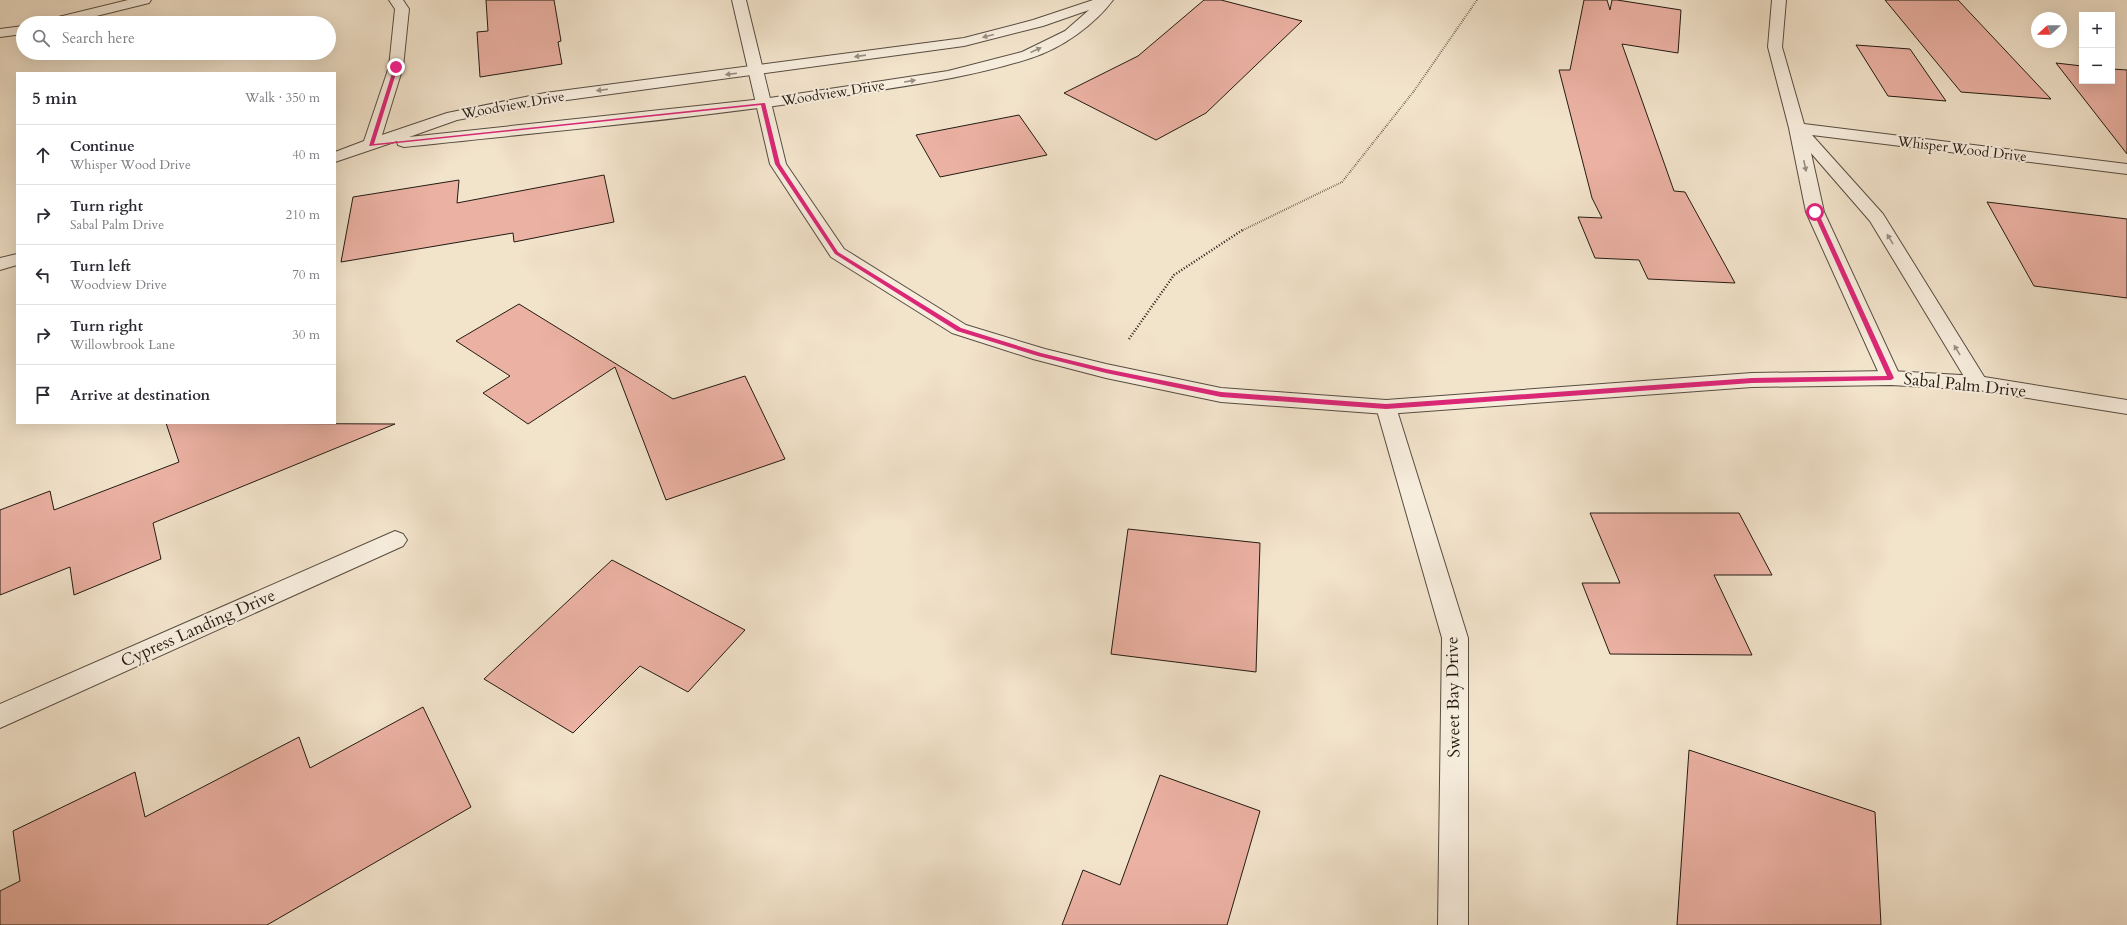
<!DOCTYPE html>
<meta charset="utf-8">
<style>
:root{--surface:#fff;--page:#f2f2f3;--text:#2b2b33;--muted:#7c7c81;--line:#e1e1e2}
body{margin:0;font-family:Cardo,serif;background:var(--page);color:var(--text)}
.controls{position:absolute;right:12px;top:12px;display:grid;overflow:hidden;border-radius:0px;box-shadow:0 4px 16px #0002}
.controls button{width:36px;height:36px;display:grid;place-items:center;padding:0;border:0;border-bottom:1px solid var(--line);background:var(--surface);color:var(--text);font:20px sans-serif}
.compass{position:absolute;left:2031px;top:12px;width:36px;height:36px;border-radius:50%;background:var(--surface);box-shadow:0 4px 16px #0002;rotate:249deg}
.stop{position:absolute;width:12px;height:12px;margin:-9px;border:3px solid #db2777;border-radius:50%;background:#fff}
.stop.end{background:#db2777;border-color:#fff;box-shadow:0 1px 4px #0008}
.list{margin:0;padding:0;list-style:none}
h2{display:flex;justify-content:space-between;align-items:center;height:52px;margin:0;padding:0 16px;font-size:17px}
h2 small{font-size:13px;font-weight:400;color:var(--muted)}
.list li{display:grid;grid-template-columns:26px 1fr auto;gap:12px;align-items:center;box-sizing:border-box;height:60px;padding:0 16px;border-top:1px solid var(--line)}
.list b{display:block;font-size:15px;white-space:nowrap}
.list p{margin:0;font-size:13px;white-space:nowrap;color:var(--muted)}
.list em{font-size:13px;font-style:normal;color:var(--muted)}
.icon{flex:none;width:22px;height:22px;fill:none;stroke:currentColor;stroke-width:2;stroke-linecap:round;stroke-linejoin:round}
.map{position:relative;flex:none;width:2127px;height:925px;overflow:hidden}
.search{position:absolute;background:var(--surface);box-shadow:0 4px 16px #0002;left:16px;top:16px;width:320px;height:44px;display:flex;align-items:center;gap:10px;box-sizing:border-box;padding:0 14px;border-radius:22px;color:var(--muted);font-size:15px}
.panel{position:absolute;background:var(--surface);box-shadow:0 4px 16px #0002;left:16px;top:72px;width:320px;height:352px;border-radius:0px}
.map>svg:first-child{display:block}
</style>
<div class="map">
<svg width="2127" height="925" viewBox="0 0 2127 925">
<rect width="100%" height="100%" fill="#f2e3cb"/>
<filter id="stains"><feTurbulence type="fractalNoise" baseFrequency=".005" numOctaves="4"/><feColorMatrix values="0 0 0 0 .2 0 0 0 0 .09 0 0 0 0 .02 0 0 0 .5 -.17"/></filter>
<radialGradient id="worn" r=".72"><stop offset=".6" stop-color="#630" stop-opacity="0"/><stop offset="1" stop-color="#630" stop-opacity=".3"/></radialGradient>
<g fill="#ebb1a3" stroke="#231b12">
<polygon points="486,0 554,0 561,41 558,42 562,64 480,77 477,32 488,31"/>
<polygon points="1204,0 1221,0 1302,21 1206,113 1156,140 1064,93 1138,56"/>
<polygon points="1584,0 1607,0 1610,10 1612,0 1617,0 1681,10 1678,53 1622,44 1674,191 1685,192 1735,283 1648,279 1639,260 1595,258 1578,217 1602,218 1592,198 1559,70 1570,70"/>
<polygon points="1885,0 1958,0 2051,99 1961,92"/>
<polygon points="1856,45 1910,49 1946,101 1888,96"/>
<polygon points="2056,63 2082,66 2082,81 2112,81 2112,69 2127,70 2127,154"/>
<polygon points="1019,115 1047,155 940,177 916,135"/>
<polygon points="604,175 614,222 514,242 513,233 341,262 353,197 459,180 457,203"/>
<polygon points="1987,202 2127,219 2127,298 2034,286"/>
<polygon points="519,304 673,399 745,376 785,459 666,500 615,367 528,424 483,393 510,376 456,341"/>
<polygon points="166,423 395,424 153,523 161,559 74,595 70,567 0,595 0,510 50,491 54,510 179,462"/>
<polygon points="1590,513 1739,513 1772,575 1714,575 1752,655 1610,654 1582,583 1620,583"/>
<polygon points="1128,529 1260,543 1256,672 1111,654"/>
<polygon points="612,560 745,630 688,692 640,666 573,733 484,679"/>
<polygon points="423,707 471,807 267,925 0,925 0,891 20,881 13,831 135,772 145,817 299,737 310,768"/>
<polygon points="1689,750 1875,812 1881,925 1677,925"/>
<polygon points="1160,775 1260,811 1227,925 1062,925 1083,870 1120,885"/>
</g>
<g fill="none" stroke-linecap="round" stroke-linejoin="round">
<defs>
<g id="minor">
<polygon points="128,0 151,0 149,3 68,23 44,23 46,20"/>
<path d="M389 0H403L409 9 403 67 382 135 447 113 545 93 964 38 1033 20 1093 0H1113C1095 24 1063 48 1031 58 970 78 905 86 842 96 697 119 550 131 404 147L398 145 397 141 335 162V152L364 141 389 67 395 9ZM1089 10 1065 31 1022 52 948 71 763 99 409 137 457 120 545 103 964 46 1043 26Z"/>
<polygon points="1772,0 1786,0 1782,47 1804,124 2127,164 2127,174 1812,135 1883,214 1988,383 1985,388 1978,390 1971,388 1870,221 1811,153 1824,212 1901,378 1898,383 1891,385 1884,383 1881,378 1806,212 1789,128 1768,47"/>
<polygon points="23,26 23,34 0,37 0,29"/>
<polygon points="17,254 17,265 0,270 0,258"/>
<polygon points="1386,400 1393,402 1396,407 1468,638 1468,925 1438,925 1442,638 1376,407 1379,402"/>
<polygon points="395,531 403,534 407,540 403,546 0,728 0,704"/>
</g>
<polygon id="tertiary" points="732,0 746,0 786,164 844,249 966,325 1045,349 1106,364 1221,388 1386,400 1752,373 1891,371 1978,376 2127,400 2127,414 1978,390 1891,385 1752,387 1386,414 1221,402 1106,378 1033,359 952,333 831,257 770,164"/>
</defs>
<use href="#minor" stroke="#574d40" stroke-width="2"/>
<use href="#tertiary" stroke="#574d40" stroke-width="2"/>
<polyline stroke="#231b12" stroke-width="2" stroke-dasharray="0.5 1.5" stroke-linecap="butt" points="1243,230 1342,182 1414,91 1477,0"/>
<polyline stroke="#231b12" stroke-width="2.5" stroke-dasharray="1 2" stroke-linecap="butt" points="1129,339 1174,275 1244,229"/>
<use href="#minor" fill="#f7eddd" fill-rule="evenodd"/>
<use href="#tertiary" fill="#f7eddd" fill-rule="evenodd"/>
</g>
<defs><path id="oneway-solid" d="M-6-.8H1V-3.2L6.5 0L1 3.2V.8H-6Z"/></defs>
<g fill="#988e82">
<use href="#oneway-solid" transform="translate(988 36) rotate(166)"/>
<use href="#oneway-solid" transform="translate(1036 50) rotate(-25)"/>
<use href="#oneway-solid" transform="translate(860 56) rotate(172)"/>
<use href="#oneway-solid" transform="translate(731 74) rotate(173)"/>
<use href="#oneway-solid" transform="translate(910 81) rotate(-9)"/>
<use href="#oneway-solid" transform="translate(602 90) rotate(173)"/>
<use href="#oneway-solid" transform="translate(1805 166) rotate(78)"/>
<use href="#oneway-solid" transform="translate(1890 239) rotate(-121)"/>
<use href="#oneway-solid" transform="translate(1957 350) rotate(-121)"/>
</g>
<polygon fill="#db2777" points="396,66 398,67 374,144 765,103 780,164 838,252 961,328 1041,353 1106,369 1221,392 1386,404 1752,378 1887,376 1813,212 1815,210 1818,212 1894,378 1891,380 1752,383 1386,409 1221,397 1106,373 1038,356 957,331 835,254 775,164 761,105 369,146 394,67"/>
<g text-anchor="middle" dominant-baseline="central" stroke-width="4" stroke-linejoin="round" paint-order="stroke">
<g font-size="14" fill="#231b12" stroke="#f7eddd">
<text transform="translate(833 93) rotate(-9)">Woodview Drive</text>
<text transform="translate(513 105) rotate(-10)">Woodview Drive</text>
<text transform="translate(1962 149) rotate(7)">Whisper Wood Drive</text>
</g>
<g font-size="17" fill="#231b12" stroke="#f7eddd">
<text transform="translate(1965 385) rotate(6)">Sabal Palm Drive</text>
<text transform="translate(198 628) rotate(-24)">Cypress Landing Drive</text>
<text transform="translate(1453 697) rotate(-91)">Sweet Bay Drive</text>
</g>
</g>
<rect width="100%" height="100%" filter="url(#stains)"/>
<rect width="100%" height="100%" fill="url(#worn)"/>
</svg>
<div class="controls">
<button>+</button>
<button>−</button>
</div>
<svg class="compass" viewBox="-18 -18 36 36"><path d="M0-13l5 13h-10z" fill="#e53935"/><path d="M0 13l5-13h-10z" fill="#7c7c81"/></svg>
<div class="stop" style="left:1815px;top:212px"></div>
<div class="stop end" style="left:396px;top:67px"></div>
<div class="search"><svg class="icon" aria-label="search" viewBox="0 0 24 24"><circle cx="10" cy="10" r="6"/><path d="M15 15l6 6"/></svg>Search here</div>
<section class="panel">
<h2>5 min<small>Walk · 350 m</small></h2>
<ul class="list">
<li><svg class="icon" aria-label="ahead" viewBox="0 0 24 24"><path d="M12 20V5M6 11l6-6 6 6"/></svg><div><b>Continue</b><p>Whisper Wood Drive</p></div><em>40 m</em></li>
<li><svg class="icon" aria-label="right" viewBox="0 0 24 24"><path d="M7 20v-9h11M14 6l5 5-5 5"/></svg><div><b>Turn right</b><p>Sabal Palm Drive</p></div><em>210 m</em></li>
<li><svg class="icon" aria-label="left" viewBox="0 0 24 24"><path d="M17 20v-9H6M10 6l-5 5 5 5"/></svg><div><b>Turn left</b><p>Woodview Drive</p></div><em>70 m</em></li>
<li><svg class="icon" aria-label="right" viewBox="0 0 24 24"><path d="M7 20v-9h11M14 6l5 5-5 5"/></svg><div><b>Turn right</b><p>Willowbrook Lane</p></div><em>30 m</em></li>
<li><svg class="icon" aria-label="arrive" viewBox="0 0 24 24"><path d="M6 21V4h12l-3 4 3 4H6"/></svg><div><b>Arrive at destination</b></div></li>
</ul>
</section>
</div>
